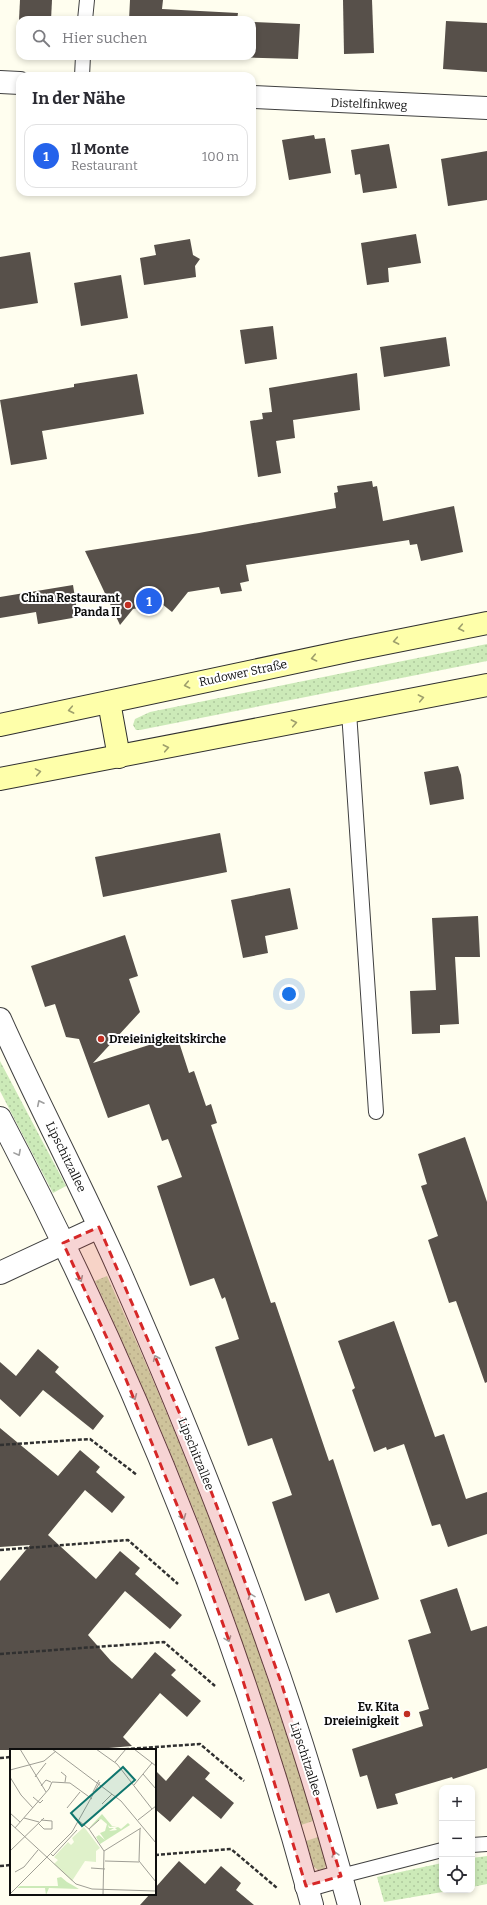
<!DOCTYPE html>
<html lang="de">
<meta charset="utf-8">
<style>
:root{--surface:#fff;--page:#f2f2f3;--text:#2b2b33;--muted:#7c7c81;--line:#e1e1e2;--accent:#2563eb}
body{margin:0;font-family:Bitter,serif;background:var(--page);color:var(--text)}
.controls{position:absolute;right:12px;bottom:12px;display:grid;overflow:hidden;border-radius:8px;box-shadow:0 2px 6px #0003}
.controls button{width:36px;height:36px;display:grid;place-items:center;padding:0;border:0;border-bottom:1px solid var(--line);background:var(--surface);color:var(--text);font:20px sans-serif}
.you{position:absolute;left:289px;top:994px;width:14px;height:14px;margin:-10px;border:3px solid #fff;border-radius:50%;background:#1a73e8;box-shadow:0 0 0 6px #1a73e833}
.badge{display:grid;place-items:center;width:26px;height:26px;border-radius:50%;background:var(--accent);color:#fff;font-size:13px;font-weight:700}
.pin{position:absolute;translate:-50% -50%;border:2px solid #fff;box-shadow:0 1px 4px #0006}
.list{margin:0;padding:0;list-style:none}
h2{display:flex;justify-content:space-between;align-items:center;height:52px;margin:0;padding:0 16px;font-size:17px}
h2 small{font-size:13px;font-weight:400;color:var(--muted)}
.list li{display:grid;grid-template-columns:26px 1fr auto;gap:12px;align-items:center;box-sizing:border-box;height:64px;margin:0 8px 8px;padding:0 8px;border:1px solid var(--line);border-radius:12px}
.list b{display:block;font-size:15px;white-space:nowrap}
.list p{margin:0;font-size:13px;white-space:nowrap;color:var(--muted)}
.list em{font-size:13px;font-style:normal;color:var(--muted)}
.icon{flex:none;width:22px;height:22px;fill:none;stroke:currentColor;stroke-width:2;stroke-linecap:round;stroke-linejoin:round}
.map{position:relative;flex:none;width:487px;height:1905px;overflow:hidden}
.search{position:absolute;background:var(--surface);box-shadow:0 2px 6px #0003;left:16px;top:16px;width:240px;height:44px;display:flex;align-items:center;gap:10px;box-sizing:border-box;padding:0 14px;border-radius:12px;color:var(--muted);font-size:15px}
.panel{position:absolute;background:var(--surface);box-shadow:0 2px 6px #0003;left:16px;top:72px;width:240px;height:124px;border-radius:12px}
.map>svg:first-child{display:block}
</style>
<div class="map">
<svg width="487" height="1905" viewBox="0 0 487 1905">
<defs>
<pattern id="grass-dots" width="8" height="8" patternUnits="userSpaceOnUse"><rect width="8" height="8" fill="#cceab8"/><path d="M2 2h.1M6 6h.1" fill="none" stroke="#aec89d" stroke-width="1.8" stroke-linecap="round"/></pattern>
</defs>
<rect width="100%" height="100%" fill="#fffeef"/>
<g fill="url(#grass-dots)">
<polygon points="487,644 487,661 140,730 136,730 133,725 135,719 150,712"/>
<polygon points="0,1061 66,1186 53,1193 0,1091"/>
<path d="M107 1276C166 1406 220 1538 266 1674 282 1721 302 1773 313 1821L301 1825C276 1744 251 1664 222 1584 184 1481 141 1381 95 1281Z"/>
<polygon points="318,1837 326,1865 324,1869 318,1870 314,1867 306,1841"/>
<polygon points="487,1856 487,1884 472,1887 472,1858"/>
<polygon points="442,1863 442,1890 454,1890 384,1902 377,1877"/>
</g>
<g fill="#57504a">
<polygon points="20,0 52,0 51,20 19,20"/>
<polygon points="130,0 163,0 162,9 238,13 237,20 129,20"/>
<polygon points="343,0 372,0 374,53 344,54"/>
<polygon points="446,21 487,23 487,72 443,69"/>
<polygon points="252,22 300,24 298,59 202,56 252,56"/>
<polygon points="314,135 315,139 325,138 331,173 289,180 282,140"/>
<polygon points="389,144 397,188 363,193 360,174 355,175 351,150"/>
<polygon points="487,151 487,200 448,206 441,159"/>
<polygon points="416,234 421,263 388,268 389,282 367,285 361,243"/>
<polygon points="190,239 193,255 200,259 195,266 196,277 144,285 140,258 156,255 154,245"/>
<polygon points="30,252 38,303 0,309 0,257"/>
<polygon points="121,275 128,318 81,326 74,283"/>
<polygon points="273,326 277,359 245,364 240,330"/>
<polygon points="446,337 450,366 384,377 380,347"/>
<polygon points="357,373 360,410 293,420 295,438 276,441 281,473 258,477 250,421 263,419 262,413 272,412 269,388"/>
<polygon points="137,374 144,414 42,431 47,459 11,465 0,400 74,387 74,384"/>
<polygon points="372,481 373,487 377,486 383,521 454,506 463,552 421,561 417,544 410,545 409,540 246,565 249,581 240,583 242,591 221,594 219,587 188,592 172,612 162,604 133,609 120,625 85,551 199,533 336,508 334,493 338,492 337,486"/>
<polygon points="73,585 78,617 38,624 36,612 0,618 0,597"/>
<polygon points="458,766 461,775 464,799 430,805 424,772"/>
<polygon points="220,833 227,872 103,897 95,857"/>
<polygon points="290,888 298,929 265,936 268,953 243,958 231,900"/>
<polygon points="478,916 480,957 455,957 459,1024 440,1025 440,1033 412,1034 410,991 436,990 432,918"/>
<polygon points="125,935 138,976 129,979 140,1012 93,1063 177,1036 189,1073 194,1071 206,1106 211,1104 217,1123 211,1125 271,1303 275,1302 329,1461 333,1459 379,1599 336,1613 329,1593 305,1601 272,1502 292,1495 272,1438 248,1446 215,1347 239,1339 225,1297 222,1299 214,1278 190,1286 157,1186 182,1177 168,1139 162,1141 149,1104 108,1118 79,1039 66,1037 55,1004 45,1007 31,966"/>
<polygon points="465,1137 487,1202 487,1382 485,1383 456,1301 449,1303 428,1240 438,1236 421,1186 427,1184 418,1154"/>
<polygon points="394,1321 435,1437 444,1434 466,1499 487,1492 487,1534 448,1547 440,1524 432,1526 404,1444 387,1450 386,1447 374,1452 352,1390 355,1388 338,1341"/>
<polygon points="38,1349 59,1367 55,1372 104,1416 93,1430 43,1390 20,1417 0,1399 0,1362 16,1376"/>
<polygon points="0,1428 58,1476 80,1450 100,1467 96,1472 125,1497 112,1513 85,1490 48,1535 96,1579 120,1551 140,1568 135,1574 182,1615 170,1629 125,1591 88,1635 111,1661 132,1679 155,1652 176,1670 171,1675 201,1701 187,1717 160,1693 123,1737 132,1746 86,1750 0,1750 0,1581 30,1545 0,1547"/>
<polygon points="457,1588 471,1631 487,1626 487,1768 453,1779 452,1777 395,1794 398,1804 377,1809 367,1775 360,1777 352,1749 423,1726 419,1712 429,1709 408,1640 431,1633 420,1600"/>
<polygon points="188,1755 210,1773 205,1779 234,1803 221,1819 193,1796 170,1822 155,1809 155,1770 166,1781"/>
<polygon points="179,1861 205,1884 221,1866 241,1883 236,1890 254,1905 140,1905 150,1894 155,1894 155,1888"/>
</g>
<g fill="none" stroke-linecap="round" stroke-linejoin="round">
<defs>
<g id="service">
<polyline points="85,20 87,0"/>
<polyline points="82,76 83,56"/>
<polyline points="349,712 376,1112"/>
<polyline points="472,1845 487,1844"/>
<polyline points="341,1876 442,1850"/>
</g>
<g id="minor">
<polyline points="0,82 20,83"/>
<polyline points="252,97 487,108"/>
<polyline points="0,1273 99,1227"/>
</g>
<g id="tertiary">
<path d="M0 1019C38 1104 82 1186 119 1270 173 1393 224 1518 268 1644 299 1730 325 1817 349 1905"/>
<path d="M0 1118C132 1368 238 1632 312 1905"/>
<polyline points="306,1886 341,1876"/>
</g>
<g id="secondary">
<polyline points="109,702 119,757"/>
<polyline points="0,725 352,650 487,623"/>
<polyline points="0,779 487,685"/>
</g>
</defs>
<use href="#service" stroke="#414141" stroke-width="16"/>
<use href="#minor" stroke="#414141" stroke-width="24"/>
<use href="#tertiary" stroke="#414141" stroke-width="24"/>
<use href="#secondary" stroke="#303030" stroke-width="24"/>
<g stroke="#303030" stroke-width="2.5" stroke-dasharray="4 2" stroke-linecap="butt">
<polyline points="0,1445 90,1439 137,1475"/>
<polyline points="0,1550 128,1540 178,1584"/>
<polyline points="0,1654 164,1642 215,1686"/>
<polyline points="113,1750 200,1744 244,1781"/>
<polyline points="0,1758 11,1757"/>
<polyline points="155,1855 231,1849 277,1888"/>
<polyline points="0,1866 11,1865"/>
</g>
<use href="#service" stroke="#fff" stroke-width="14"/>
<use href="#minor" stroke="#fff" stroke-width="22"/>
<use href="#tertiary" stroke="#fff" stroke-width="22"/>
<use href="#secondary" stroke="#feffaa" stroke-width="22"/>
</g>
<defs><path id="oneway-chevron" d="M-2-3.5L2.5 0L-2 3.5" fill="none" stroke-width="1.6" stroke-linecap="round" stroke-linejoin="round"/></defs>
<g stroke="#9e9f6c">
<use href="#oneway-chevron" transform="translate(461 628) rotate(169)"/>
<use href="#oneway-chevron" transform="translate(396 641) rotate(169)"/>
<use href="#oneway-chevron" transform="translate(314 658) rotate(168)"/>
<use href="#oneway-chevron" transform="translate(187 685) rotate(168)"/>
<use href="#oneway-chevron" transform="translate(421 698) rotate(-11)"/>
<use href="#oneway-chevron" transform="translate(71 710) rotate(169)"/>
<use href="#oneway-chevron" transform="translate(294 723) rotate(-11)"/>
<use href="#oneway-chevron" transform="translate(166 748) rotate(-11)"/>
<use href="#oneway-chevron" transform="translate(38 772) rotate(-10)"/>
</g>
<g stroke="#9f9f9f">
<use href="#oneway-chevron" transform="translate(40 1103) rotate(-116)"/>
<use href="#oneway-chevron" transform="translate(18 1153) rotate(62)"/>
<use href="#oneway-chevron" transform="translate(80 1279) rotate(65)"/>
<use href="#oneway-chevron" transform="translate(156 1358) rotate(-113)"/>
<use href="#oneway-chevron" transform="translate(134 1397) rotate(67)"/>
<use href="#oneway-chevron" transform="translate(183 1517) rotate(69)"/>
<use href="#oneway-chevron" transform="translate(251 1596) rotate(-110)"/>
<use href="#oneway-chevron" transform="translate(228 1639) rotate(70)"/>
<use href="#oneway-chevron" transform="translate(335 1854) rotate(-106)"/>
</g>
<path fill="#d62828" fill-opacity="0.2" stroke="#d62828" stroke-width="3" stroke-dasharray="8 5" stroke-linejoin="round" d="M99 1227 192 1442 231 1543 282 1685 341 1876 306 1886 240 1671 203 1569 125 1377 63 1243Z"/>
<g fill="#c02f23" stroke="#fff" stroke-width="1.5">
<circle cx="128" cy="605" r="4"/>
<circle cx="101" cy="1039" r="4"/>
<circle cx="407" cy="1714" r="4"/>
</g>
<g text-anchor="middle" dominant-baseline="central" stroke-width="4" stroke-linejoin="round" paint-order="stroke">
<g font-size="12" fill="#0e0e0e" stroke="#fff">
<text transform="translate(369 104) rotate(2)">Distelfinkweg</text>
<text transform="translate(243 673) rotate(-12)">Rudower Straße</text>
<text transform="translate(66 1157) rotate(64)">Lipschitzallee</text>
<text transform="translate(196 1454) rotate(68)">Lipschitzallee</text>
<text transform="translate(306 1759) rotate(72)">Lipschitzallee</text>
</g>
<g font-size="12" font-weight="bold" fill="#0e0e0e" stroke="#fff" text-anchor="end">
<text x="120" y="598">China Restaurant<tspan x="120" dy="14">Panda II</tspan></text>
<text x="109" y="1039" text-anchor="start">Dreieinigkeitskirche</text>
<text x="399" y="1707">Ev. Kita<tspan x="399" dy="14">Dreieinigkeit</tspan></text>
</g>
</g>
<g transform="translate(10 1749)">
<rect width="146" height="146" fill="#fffeef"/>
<path d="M92 65 102 77H107L100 78 98 76 99 79H104L99 82 107 81 105 79 108 78 111 80 118 74 120 76 90 95 86 88 89 86 95 91 90 84 95 82 97 75 91 70 79 79ZM51 128 57 133 64 137H48L47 129Z" fill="#cceab8"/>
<path d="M10 137H64L69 140 39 139 36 146 35 139H7Z" fill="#cceab8"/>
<path d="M74 78 90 99 86 102V113L75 112 62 132 44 115 48 111 44 108 58 93 61 96 64 93 62 89Z" fill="#dff1ca"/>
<path fill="none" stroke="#9f9e95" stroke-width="1" d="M10 0 36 43M42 0 111 52 146 94M86 0 107 15 142 60M124 0 146 17M105 13 116 0M0 21 34 12 46 2M51 23 56 27 55 33M133 25 146 40M0 28 11 46 23 59M25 28 36 14M124 36 142 14M31 37 36 31 41 33M83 43 89 31M23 48 30 54 33 51M92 55 102 45M57 59 70 43M0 64 10 73M14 69 29 73M128 71 146 57M69 72 79 80 94 102M0 74 66 135 82 140 146 142M28 74 34 80H42V72L31 71M5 79 39 40 42 33 60 34 82 50M79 80 89 71M130 80 129 112 146 133M0 102 34 69M41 105 43 107 67 81M95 112 129 113M81 119 95 120M5 123 14 118 28 101M0 145 62 83 90 33M93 146 94 102 131 79"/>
<path fill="#0f766e" fill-opacity="0.15" stroke="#0f766e" stroke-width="2" d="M113 18 125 31 72 77 61 64Z"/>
<rect width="146" height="146" fill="none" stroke="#0e0e0e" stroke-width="2"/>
</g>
</svg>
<div class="controls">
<button>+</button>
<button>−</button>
<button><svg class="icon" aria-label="locate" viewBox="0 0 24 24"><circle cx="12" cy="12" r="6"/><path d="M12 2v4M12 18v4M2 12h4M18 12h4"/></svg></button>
</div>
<div class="you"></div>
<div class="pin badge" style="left:149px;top:601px">1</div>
<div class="search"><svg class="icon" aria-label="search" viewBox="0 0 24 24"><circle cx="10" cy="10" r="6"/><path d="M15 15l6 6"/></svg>Hier suchen</div>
<section class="panel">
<h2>In der Nähe<small></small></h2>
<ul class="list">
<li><span class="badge">1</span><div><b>Il Monte</b><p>Restaurant</p></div><em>100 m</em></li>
</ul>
</section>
</div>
